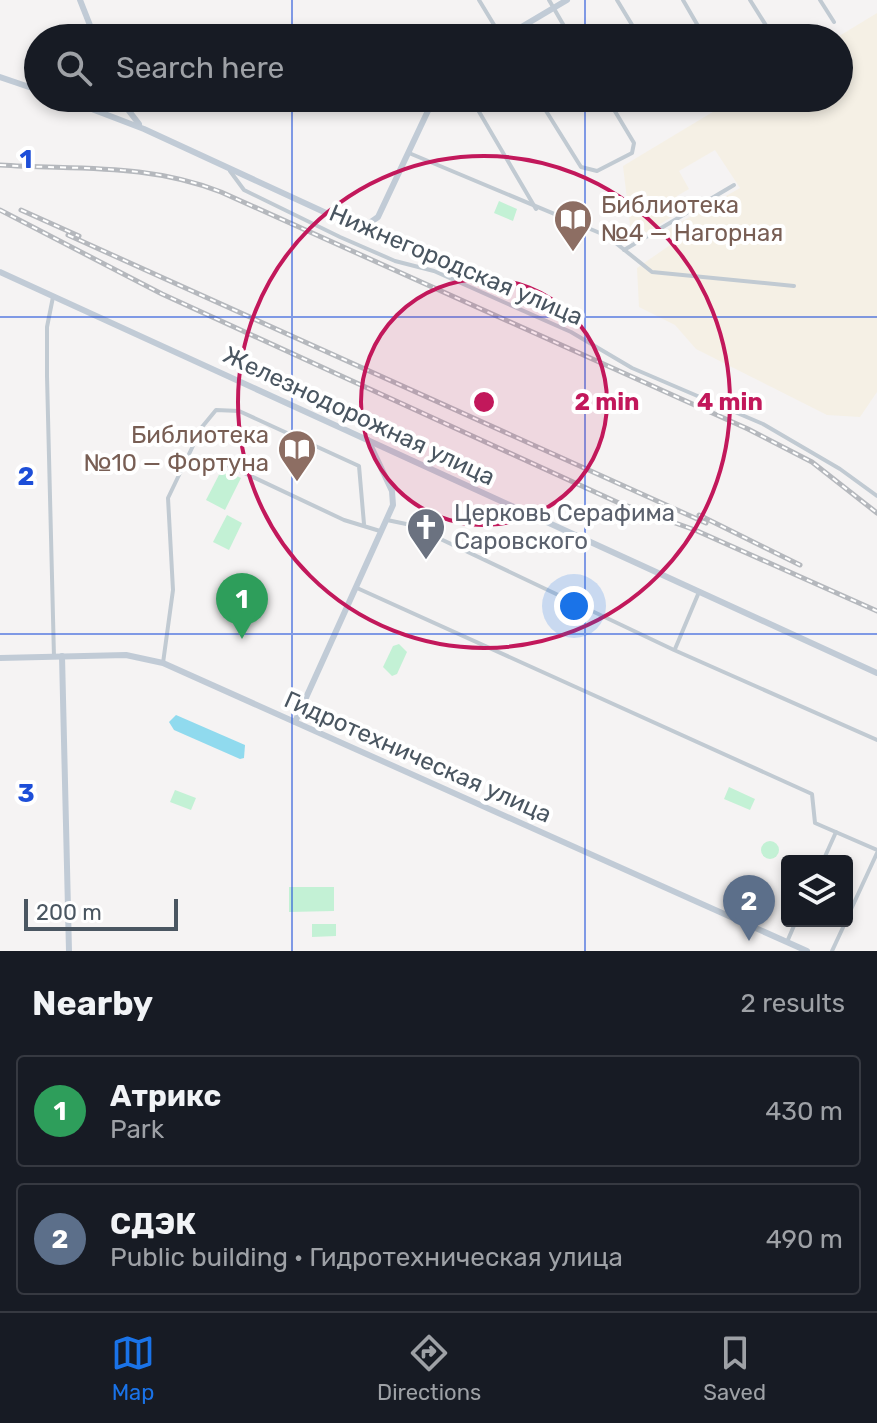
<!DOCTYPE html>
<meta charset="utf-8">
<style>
:root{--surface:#171b24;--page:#242831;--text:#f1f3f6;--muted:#9ea1a6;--line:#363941;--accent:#1a73e8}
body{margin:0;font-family:Rubik,sans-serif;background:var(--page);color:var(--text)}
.controls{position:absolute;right:24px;bottom:24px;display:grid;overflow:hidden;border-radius:8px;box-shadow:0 4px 12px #0003}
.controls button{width:72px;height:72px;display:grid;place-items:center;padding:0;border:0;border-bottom:2px solid var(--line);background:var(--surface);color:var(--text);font:40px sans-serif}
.scale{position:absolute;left:24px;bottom:20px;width:154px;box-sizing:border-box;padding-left:8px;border:4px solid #4a5661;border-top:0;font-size:22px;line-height:28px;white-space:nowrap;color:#4a5661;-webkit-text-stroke:6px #fff;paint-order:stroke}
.you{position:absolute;left:574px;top:606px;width:28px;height:28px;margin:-20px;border:6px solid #fff;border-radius:50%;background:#1a73e8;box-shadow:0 0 0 12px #1a73e833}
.badge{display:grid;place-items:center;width:52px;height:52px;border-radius:50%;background:var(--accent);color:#fff;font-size:26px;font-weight:700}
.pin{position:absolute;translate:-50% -66px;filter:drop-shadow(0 2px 4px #0008)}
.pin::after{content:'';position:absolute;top:42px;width:28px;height:24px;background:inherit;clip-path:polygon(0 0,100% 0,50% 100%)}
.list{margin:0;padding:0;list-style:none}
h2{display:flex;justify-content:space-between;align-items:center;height:104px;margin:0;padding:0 32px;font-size:34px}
h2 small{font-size:26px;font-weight:400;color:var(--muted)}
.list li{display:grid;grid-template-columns:52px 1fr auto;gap:24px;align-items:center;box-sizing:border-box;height:112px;margin:0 16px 16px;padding:0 16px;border:2px solid var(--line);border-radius:8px}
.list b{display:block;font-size:30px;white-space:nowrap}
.list p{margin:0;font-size:26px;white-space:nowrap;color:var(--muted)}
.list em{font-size:26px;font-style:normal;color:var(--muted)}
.icon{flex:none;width:44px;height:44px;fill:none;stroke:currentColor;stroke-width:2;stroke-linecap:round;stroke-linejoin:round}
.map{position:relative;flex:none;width:877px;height:951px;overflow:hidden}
.search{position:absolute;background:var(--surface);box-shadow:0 4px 12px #0003;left:24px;right:24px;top:24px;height:88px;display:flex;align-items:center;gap:20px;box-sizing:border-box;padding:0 28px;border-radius:44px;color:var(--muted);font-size:30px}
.sheet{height:360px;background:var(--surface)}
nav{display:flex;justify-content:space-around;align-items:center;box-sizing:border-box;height:112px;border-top:2px solid var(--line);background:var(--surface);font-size:22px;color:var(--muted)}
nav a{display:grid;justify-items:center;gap:4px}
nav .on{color:var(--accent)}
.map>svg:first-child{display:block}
</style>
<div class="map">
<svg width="877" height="951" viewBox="0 0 877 951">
<rect width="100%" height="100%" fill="#f5f3f3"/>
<g fill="#c3f1d5">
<polygon points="499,201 517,209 513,221 494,213"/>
<polygon points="222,469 241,478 225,510 206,500"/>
<polygon points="227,515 242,523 229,550 213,542"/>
<polygon points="399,644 407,652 397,674 392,676 383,667 393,646"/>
<polygon points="729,787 755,799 750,810 724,799"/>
<polygon points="175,790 196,798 191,810 170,802"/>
<circle cx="770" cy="850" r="9"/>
<polygon points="289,887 334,887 334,911 289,912"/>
<polygon points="312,924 336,924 336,936 312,937"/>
</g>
<polygon fill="#f5f0e5" points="877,13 877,392 860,417 827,415 696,349 675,325 639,307 637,268 673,243 667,230 740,188 715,150 679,171 689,189 677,196 685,209 632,241 623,166 736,98 788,98 793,107 810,98 839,98 836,38"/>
<polygon fill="#90daee" points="176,715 245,745 244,758 240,759 174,730 169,722"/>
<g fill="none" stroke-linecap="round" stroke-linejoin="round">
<g stroke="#c1cad2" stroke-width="4">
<polyline points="479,0 502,38"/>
<polyline points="549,0 571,38"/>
<polyline points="617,0 640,38"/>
<polyline points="683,0 705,38"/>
<polyline points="750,0 774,38"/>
<polyline points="820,0 834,22"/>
<polyline points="471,98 536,209"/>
<polyline points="538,98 581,167 597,171 632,153 634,143 607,98"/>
<polyline points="675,98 678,104"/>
<polyline points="409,153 607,236 652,272 794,286"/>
<polyline points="230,171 244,190 340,237 395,261 434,271 571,332 632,368 763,424 840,469 877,496"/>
<polyline points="624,250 734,185"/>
<polyline points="53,297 47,327 47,376 54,657"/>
<polyline points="219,461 344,520 380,531"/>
<polyline points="387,520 411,525 674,650 877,740"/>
<polyline points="357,588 812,794 815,823 877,850"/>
<polyline points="675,649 699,592"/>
<polyline points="163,663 173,590 168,498 202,427 216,410 239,411 359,466 364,524"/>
<polyline points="823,861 836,832"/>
<polyline points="847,918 877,853"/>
<polyline points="787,942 796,921"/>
<polyline points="832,951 846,921"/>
</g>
<g stroke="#c1cbd6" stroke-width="6">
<polyline points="80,0 95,38"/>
<polyline points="503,38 567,0"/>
<polyline points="0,77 38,90"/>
<polyline points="63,98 144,129 361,229 378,217 434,98"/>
<polyline points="119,98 139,124"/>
<polyline points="98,110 105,108 112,98"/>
<polyline points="0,272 877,673"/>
<polyline points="62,656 69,951"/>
<polyline points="0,658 126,655 163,663 807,951"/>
<polyline points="295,722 393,505 392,491 368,440"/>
</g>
<defs>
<g id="rail">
<path d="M0 165C78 170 147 163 221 192L748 429 812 462 877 513"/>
<polyline points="0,210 162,294 619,503 695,530 877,611"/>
<polyline points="21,210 79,236"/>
<polyline points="68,235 706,523"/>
<polyline points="699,515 800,565"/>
</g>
</defs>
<use href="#rail" stroke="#b5b8bd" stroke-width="5"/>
<use href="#rail" stroke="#fff" stroke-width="2" stroke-dasharray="6" stroke-linecap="butt"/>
</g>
<path fill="none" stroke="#1d4ed8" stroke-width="2" stroke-opacity="0.55" d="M292 0V38M585 0V38M292 98V951M585 98V951M0 317H877M0 634H877"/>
<circle cx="484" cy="402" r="123" fill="#c2185b" fill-opacity=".12"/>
<g fill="none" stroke="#c2185b" stroke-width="4">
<circle cx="484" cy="402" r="123"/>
<circle cx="484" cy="402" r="246"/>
</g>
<defs>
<symbol id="library-pin" viewBox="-11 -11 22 30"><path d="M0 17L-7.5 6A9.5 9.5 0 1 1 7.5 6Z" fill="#8d6e63" stroke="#fff"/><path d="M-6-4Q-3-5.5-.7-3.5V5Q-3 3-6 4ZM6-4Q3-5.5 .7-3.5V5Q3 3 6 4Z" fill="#fff"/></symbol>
<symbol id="church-pin" viewBox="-11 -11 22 30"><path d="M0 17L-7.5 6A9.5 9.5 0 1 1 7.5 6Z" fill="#6b7280" stroke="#fff"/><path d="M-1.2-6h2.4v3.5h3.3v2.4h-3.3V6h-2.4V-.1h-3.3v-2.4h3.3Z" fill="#fff"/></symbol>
</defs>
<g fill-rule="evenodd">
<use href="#library-pin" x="551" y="197" width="44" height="60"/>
<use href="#library-pin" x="275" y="427" width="44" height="60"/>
<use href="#church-pin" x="404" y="505" width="44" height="60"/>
</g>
<g text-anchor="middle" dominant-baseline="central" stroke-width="8" stroke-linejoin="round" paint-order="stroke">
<g font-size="24" fill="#785e54" stroke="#fff" text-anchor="start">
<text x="601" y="205">Библиотека<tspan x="601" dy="28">№4 — Нагорная</tspan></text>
<text x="269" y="435" text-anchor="end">Библиотека<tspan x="269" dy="28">№10 — Фортуна</tspan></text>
</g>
<g font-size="24" fill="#4a5661" stroke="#fff">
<text transform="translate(456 265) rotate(23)">Нижнегородская улица</text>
<text transform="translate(359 416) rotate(25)">Железнодорожная улица</text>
<text transform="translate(418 757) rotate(24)">Гидротехническая улица</text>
</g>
<g font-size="24" fill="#5b616d" stroke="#fff" text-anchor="start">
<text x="454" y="513">Церковь Серафима<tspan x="454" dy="28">Саровского</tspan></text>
</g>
</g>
<g font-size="26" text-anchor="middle" font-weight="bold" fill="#1d4ed8" stroke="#fff" stroke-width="8" stroke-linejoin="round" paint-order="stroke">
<text x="26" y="168">1</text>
<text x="26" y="485">2</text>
<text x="26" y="802">3</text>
</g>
<circle cx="484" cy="402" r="12" fill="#c2185b" stroke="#fff" stroke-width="4"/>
<g font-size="24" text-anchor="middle" font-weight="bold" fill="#c2185b" stroke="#fff" stroke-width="8" stroke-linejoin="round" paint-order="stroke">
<text x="607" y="410">2 min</text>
<text x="730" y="410">4 min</text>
</g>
</svg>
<div class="controls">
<button><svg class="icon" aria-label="layers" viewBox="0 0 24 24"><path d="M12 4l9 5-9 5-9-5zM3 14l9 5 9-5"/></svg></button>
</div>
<div class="scale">200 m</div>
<div class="you"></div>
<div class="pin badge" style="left:242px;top:639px;background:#2e9e5b">1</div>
<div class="pin badge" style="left:749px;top:941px;background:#5c6f8a">2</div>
<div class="search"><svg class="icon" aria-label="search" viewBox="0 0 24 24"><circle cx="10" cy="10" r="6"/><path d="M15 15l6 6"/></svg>Search here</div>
</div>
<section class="sheet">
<h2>Nearby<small>2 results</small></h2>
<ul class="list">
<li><span class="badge" style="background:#2e9e5b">1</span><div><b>Атрикс</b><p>Park</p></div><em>430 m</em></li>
<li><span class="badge" style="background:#5c6f8a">2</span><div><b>СДЭК</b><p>Public building · Гидротехническая улица</p></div><em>490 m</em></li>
</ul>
</section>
<nav>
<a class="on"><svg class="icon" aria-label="map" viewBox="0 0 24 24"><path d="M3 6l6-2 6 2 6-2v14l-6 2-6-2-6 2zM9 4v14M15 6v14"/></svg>Map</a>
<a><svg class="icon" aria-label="directions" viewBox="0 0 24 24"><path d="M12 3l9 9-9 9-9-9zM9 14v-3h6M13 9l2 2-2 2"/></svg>Directions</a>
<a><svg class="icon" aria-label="saved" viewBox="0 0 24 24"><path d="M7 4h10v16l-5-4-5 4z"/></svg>Saved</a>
</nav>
